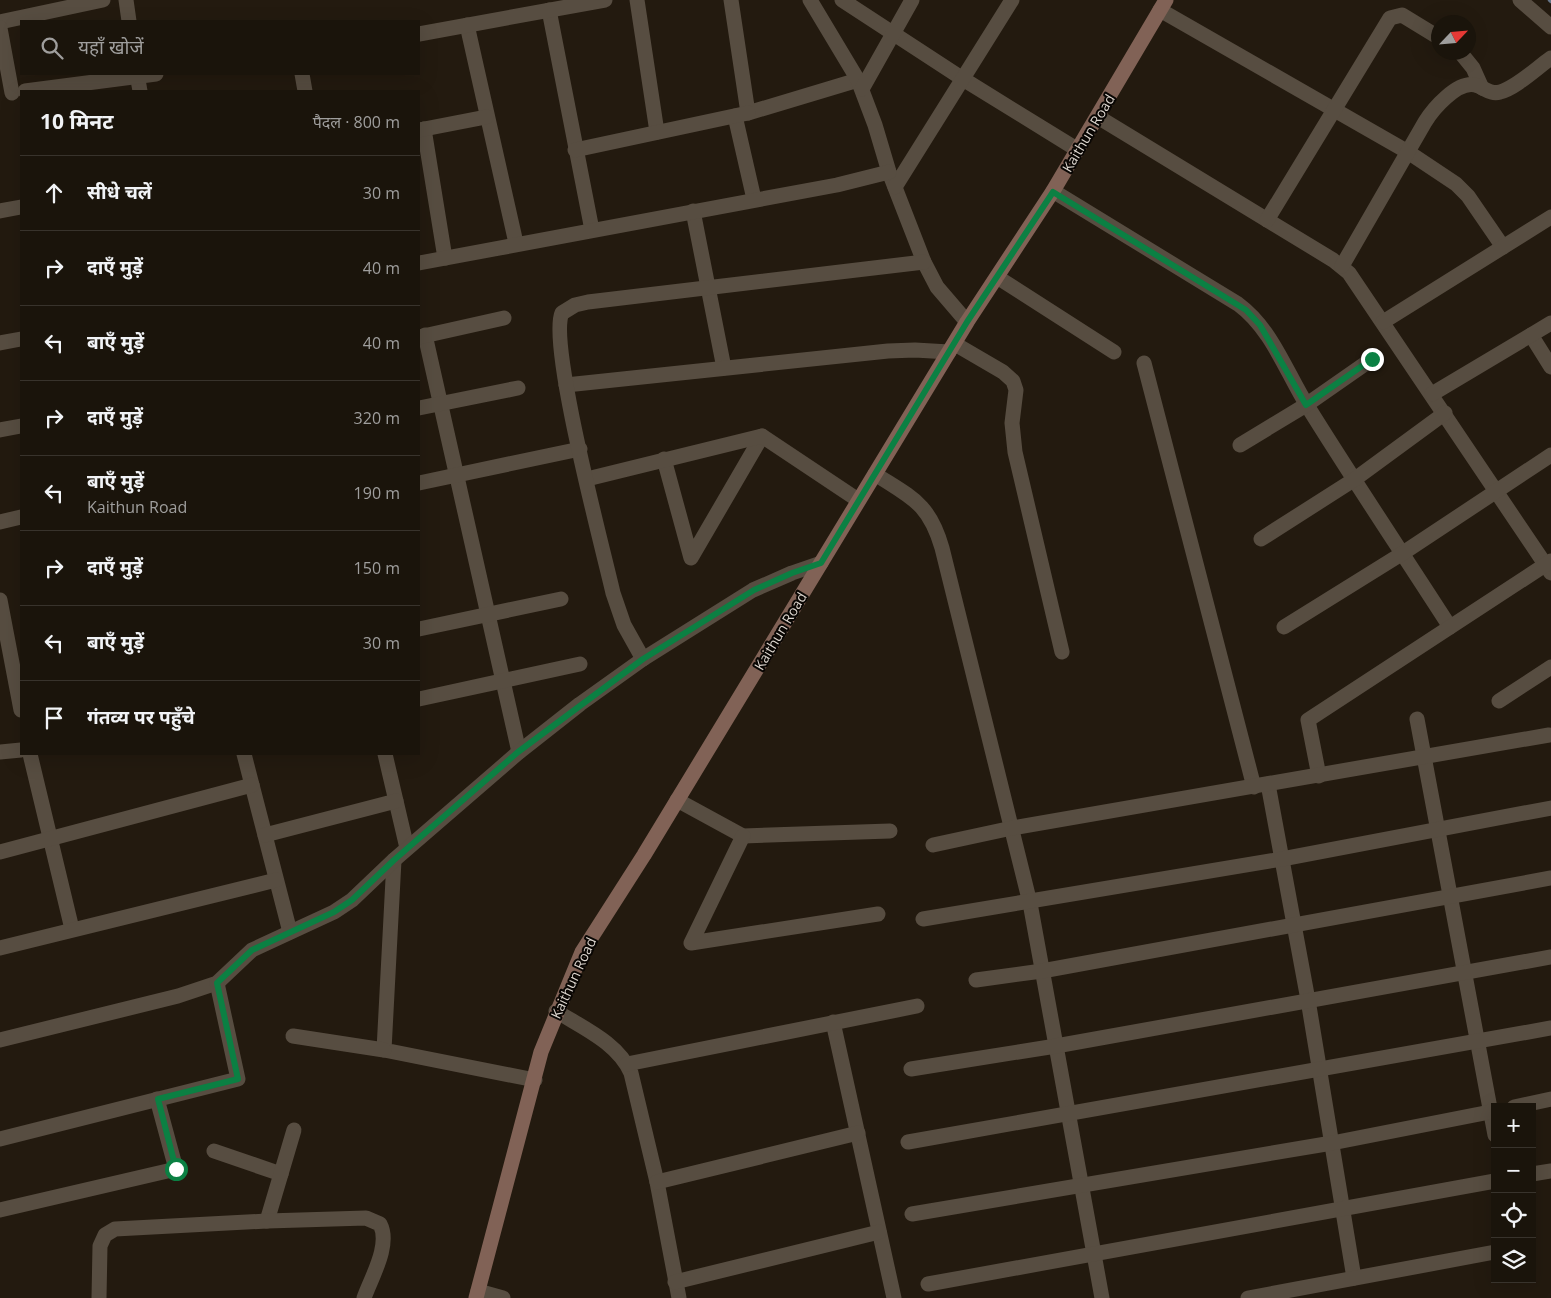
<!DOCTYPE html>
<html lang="hi">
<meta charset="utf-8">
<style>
:root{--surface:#1a140b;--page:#272119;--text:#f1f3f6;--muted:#9f9e9d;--line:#38332c}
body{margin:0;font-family:"Open Sans","Noto Sans Devanagari",sans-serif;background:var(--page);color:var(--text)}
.controls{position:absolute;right:15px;bottom:15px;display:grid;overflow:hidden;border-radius:0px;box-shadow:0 5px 20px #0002}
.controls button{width:45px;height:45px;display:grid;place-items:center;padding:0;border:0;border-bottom:1px solid var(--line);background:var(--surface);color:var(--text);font:25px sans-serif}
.compass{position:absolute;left:1431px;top:15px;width:45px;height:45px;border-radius:50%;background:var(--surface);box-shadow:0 5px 20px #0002;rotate:64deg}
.stop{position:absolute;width:15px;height:15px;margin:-11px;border:4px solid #0b8043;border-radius:50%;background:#fff}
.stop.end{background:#0b8043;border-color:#fff;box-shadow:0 1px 5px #0008}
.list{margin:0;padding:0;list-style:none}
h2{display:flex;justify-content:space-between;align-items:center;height:65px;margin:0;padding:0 20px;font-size:21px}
h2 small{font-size:16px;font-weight:400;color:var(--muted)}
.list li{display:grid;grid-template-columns:32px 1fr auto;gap:15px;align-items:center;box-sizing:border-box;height:75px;padding:0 20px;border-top:1px solid var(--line)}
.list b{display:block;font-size:19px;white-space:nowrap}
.list p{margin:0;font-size:16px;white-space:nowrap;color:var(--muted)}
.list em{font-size:16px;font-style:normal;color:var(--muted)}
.icon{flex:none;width:28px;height:28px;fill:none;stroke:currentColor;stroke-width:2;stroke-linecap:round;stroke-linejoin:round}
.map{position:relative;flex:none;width:1551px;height:1298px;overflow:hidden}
.search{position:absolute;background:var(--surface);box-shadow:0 5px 20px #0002;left:20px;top:20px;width:400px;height:55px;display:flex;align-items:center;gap:12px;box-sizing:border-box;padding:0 18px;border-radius:0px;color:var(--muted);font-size:19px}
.panel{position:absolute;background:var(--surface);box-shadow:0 5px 20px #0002;left:20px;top:90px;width:400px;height:665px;border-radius:0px}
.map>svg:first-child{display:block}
</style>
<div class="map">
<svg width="1551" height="1298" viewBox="0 0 1551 1298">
<rect width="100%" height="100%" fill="#231a0f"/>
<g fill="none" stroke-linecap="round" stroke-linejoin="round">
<polyline stroke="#667688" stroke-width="4.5" points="1550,0 1551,1"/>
<g stroke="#574d41" stroke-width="15">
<polyline points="126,0 129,21"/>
<polyline points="637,0 657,132"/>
<polyline points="731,0 748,113 858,80"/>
<polyline points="810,0 858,80 875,125 889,172 924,262 937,287 967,322"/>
<polyline points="842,0 963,79 1078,150"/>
<polyline points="1520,0 1551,27"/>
<polyline points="549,10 592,230"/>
<polyline points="1160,10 1408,152 1456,184 1468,196 1503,247"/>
<polyline points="0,22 103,0"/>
<polyline points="467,25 516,243"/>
<polyline points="0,28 12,93"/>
<polyline points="419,34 605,0"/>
<polyline points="1460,52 1473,68 1482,88"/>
<polyline points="137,74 140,91"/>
<polyline points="302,74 305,91"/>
<polyline points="862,89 912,0"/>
<polyline points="25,91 156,74"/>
<polyline points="735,116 754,199"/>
<polyline points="1098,117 1333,260 1349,273 1551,573"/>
<polyline points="424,129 445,258"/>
<polyline points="419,130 486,117"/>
<polyline points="575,150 748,113"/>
<polyline points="895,187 1012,0"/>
<path d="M1053 191 1238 304C1272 329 1286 372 1308 407 1354 481 1403 554 1450 627"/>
<polyline points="0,211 21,207"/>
<polyline points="693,211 724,368"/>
<polyline points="1267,220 1390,18 1402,15 1438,37"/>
<polyline points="419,263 837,185 889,172"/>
<path d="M1342 266 1425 122C1433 109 1457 81 1475 85 1484 87 1490 95 1500 92 1516 88 1538 67 1551 58"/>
<polyline points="997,277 1114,352"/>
<polyline points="1383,322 1551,217"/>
<polyline points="425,335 519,752"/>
<polyline points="1531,335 1551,367"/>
<polyline points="419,337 504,318"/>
<polyline points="0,343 21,339"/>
<polyline points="955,344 1003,372 1013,381 1016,390 1012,423 1015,452 1062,652"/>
<polyline points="1144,363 1254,787"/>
<polyline points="566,385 888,351 915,350 949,352"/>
<polyline points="1432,394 1551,323"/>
<polyline points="419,408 518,388"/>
<polyline points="0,430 21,426"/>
<polyline points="1240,445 1306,405 1372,359"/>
<polyline points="664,459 691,558 762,436"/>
<path d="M875 474C912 498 929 503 942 548L1030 903 1102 1298"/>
<polyline points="587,479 762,436 858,500"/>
<polyline points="419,483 580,449"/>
<polyline points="0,522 21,517"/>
<polyline points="1261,539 1355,479 1445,413"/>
<polyline points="0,600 21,710"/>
<polyline points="1284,627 1403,553 1551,455"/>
<polyline points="419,629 561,599"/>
<path d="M643 659 624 625 613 593C603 549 548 343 562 313L575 305 588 302 924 262"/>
<polyline points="419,699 580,664"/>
<polyline points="1499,701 1551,667"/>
<polyline points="1417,719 1495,1135"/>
<polyline points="0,752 21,750"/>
<polyline points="30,754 72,929"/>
<polyline points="244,754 290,932"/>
<polyline points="385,754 407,848"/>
<polyline points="1319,776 1308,720 1551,561"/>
<polyline points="1268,784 1308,1000 1354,1278"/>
<polyline points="677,800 743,836 890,831"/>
<polyline points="265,835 396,801"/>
<polyline points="743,836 691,943 878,914"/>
<polyline points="933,845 1012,828 1549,735"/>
<polyline points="0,852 252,785"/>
<polyline points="394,860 384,1050 535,1080"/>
<polyline points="923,919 1282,859 1551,808"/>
<polyline points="0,948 276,880"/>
<polyline points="976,980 1042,971 1551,878"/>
<path d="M556 1011C583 1028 618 1043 631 1073L657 1182 679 1298"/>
<polyline points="833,1022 894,1298"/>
<polyline points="293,1036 384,1050"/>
<polyline points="0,1040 178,996 217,983 252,950 334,912 352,900 394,860 519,752 580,704 643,659 753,590 792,573 821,563"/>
<polyline points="627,1064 917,1006"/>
<polyline points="911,1069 1056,1046 1551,957"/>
<polyline points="1514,1107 1551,1099"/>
<polyline points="0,1139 238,1079 217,983"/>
<polyline points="908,1142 1551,1028"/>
<polyline points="214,1151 281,1174"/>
<polyline points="1532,1174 1551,1171"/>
<polyline points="657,1182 858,1133"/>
<polyline points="0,1210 176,1169 157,1099"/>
<polyline points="912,1214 1332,1143 1495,1111"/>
<polyline points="267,1221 294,1130"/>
<polyline points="675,1282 879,1232"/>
<polyline points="928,1284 1495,1181"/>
<polyline points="478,1291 503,1298"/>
<path d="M99 1298 100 1246 105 1235 115 1229 267 1221 366 1218 380 1224C391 1245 371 1278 364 1298"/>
<polyline points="1248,1298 1495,1252"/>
</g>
<polyline stroke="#816256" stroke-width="15" points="476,1298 541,1052 582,952 644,855 967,322 1053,191 1166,0"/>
</g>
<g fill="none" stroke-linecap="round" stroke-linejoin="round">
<polyline stroke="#0b8043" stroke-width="6" points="176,1169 158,1099 238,1079 217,983 252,950 334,912 352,900 394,860 518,752 643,659 754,590 792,573 821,563 967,322 1053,192 1246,310 1260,325 1306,405 1372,359"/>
</g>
<g text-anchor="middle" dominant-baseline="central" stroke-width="4" stroke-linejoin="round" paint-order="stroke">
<g font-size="14" fill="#dcd5ce" stroke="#090603">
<text transform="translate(1088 133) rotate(-59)">Kaithun Road</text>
<text transform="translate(780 631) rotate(-59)">Kaithun Road</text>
<text transform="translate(573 978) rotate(-65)">Kaithun Road</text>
</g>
</g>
</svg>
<div class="controls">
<button>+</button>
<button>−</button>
<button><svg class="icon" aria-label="locate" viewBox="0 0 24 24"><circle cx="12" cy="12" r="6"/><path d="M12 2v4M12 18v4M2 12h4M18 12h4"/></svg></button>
<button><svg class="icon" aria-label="layers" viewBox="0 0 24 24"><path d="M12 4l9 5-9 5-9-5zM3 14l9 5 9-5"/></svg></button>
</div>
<svg class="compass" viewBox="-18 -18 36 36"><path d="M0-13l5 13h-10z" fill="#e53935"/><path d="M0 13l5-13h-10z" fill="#9f9e9d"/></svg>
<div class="stop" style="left:176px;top:1169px"></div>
<div class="stop end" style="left:1372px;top:359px"></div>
<div class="search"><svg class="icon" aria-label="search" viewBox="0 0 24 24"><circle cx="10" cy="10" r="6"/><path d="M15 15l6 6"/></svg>यहाँ खोजें</div>
<section class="panel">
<h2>10 मिनट<small>पैदल · 800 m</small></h2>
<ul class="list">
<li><svg class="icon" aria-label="ahead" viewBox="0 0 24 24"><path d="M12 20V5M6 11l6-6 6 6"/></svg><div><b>सीधे चलें</b></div><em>30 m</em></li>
<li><svg class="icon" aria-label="right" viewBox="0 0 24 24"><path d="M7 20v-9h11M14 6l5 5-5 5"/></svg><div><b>दाएँ मुड़ें</b></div><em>40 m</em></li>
<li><svg class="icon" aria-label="left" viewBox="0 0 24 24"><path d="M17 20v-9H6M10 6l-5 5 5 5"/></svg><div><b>बाएँ मुड़ें</b></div><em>40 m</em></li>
<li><svg class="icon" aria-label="right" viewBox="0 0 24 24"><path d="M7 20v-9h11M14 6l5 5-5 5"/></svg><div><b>दाएँ मुड़ें</b></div><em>320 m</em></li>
<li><svg class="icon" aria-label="left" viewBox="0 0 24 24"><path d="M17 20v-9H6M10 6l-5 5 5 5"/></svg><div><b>बाएँ मुड़ें</b><p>Kaithun Road</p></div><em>190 m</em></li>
<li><svg class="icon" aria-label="right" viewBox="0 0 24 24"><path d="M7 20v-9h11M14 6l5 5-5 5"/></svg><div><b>दाएँ मुड़ें</b></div><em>150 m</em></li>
<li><svg class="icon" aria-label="left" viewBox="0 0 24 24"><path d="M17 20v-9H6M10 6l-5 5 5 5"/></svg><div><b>बाएँ मुड़ें</b></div><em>30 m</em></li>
<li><svg class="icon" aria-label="arrive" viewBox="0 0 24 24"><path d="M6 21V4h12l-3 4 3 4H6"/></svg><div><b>गंतव्य पर पहुँचे</b></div></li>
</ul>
</section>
</div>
